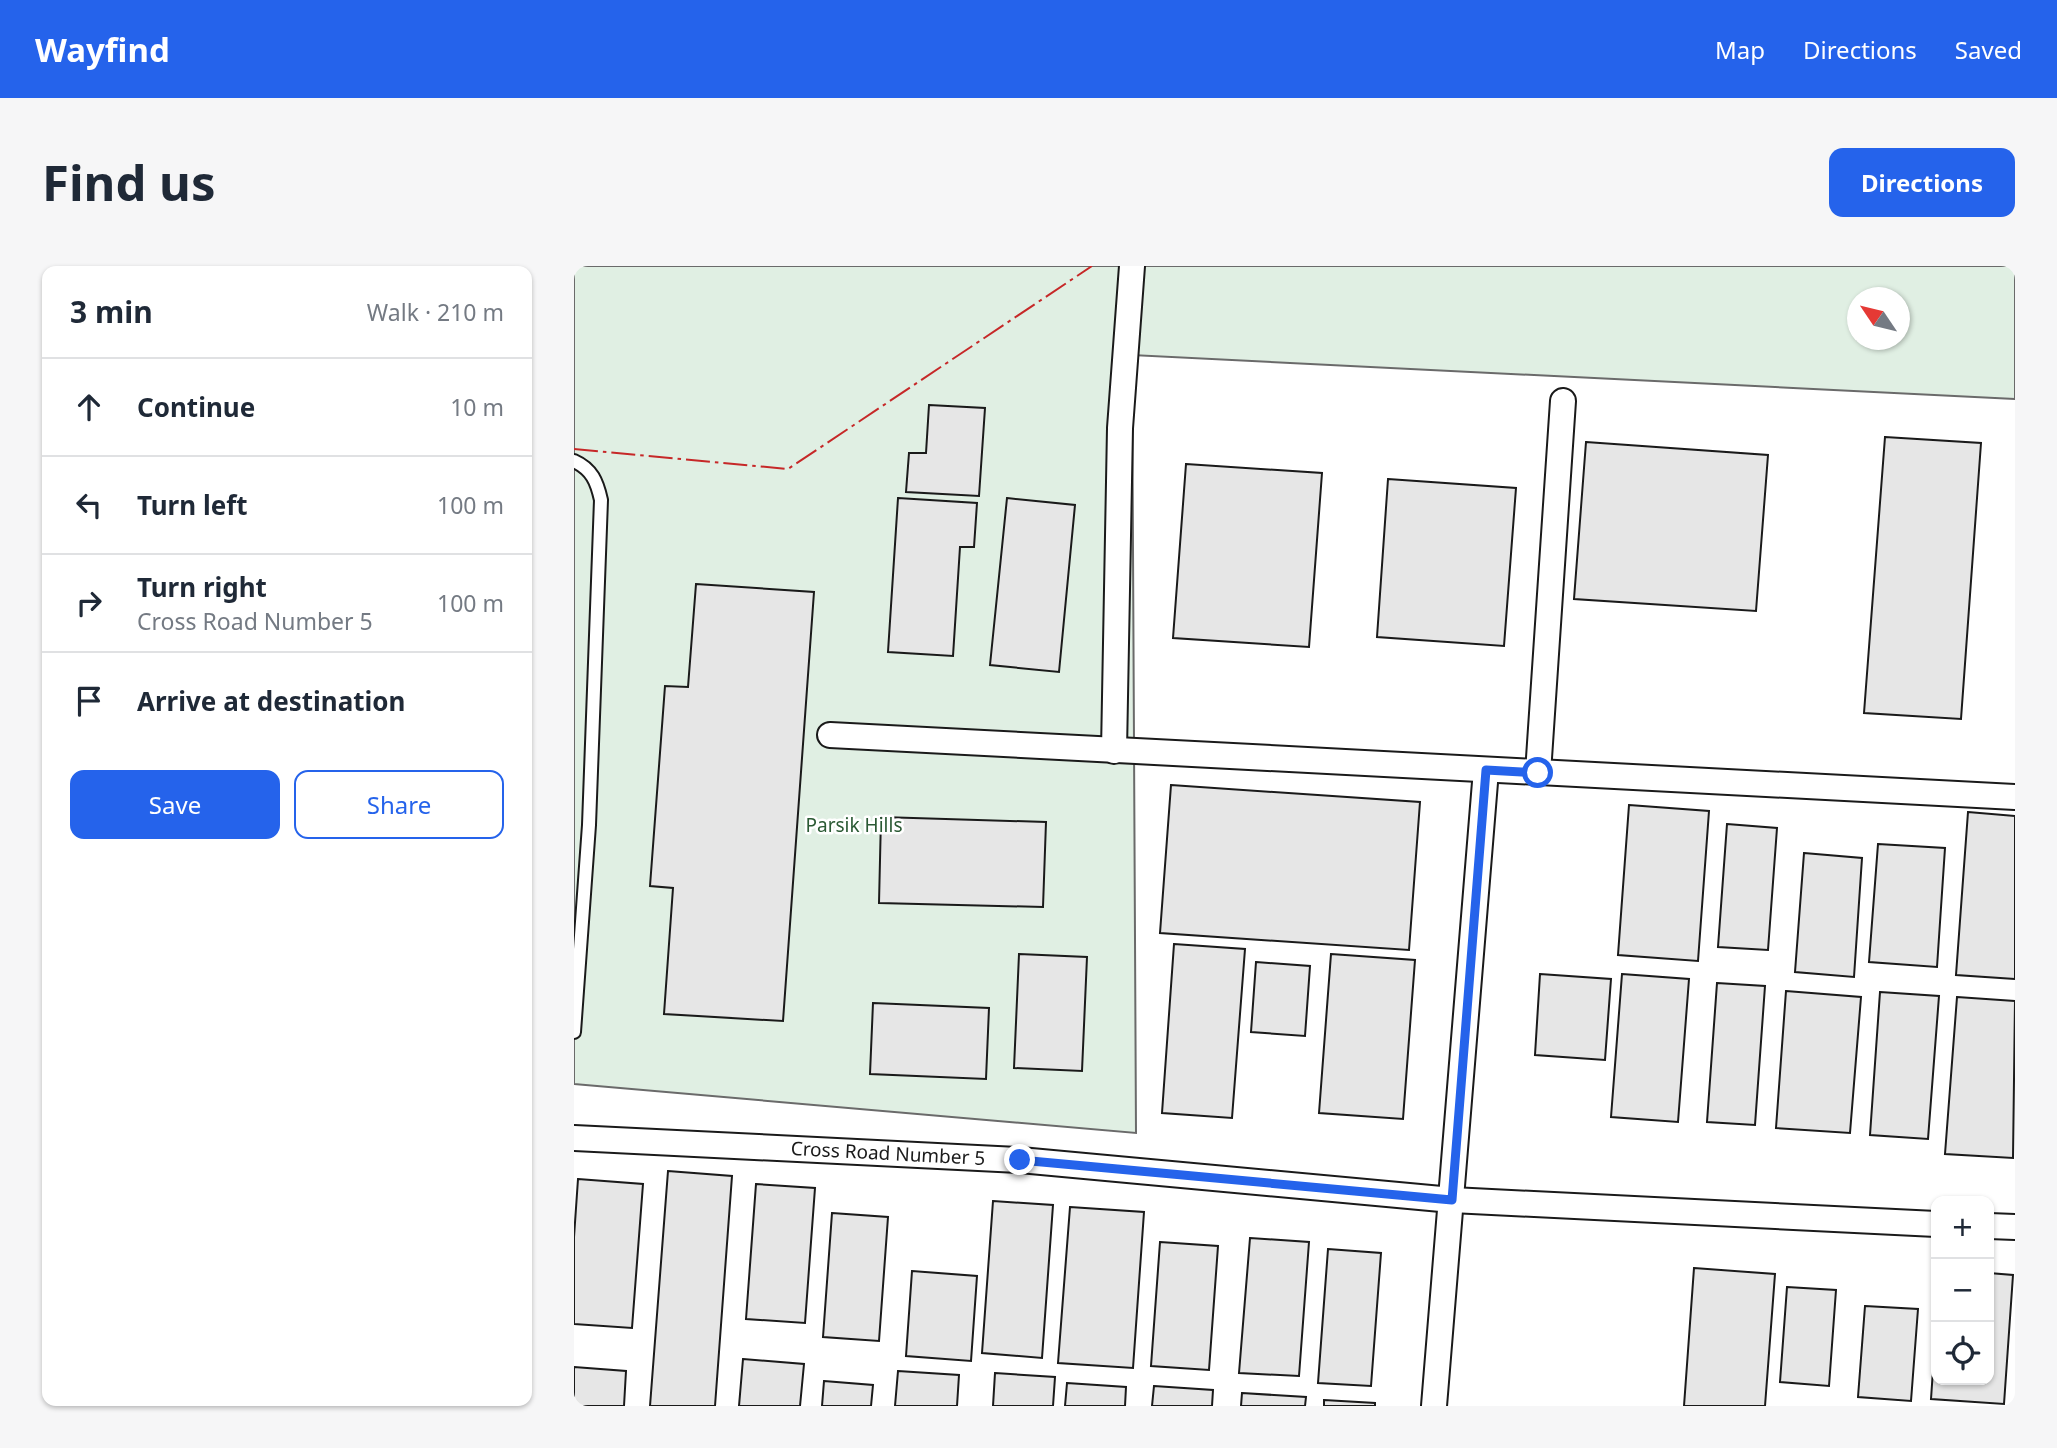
<!DOCTYPE html>
<meta charset="utf-8">
<style>
:root{--surface:#fff;--page:#f6f6f7;--text:#1f2937;--muted:#747a83;--line:#e0e1e3;--accent:#2563eb}
body{margin:0;font-family:"Noto Sans",sans-serif;background:var(--page);color:var(--text)}
.controls{position:absolute;right:21px;bottom:21px;display:grid;overflow:hidden;border-radius:14px;box-shadow:0 2px 5px #0004}
.controls button{width:63px;height:63px;display:grid;place-items:center;padding:0;border:0;border-bottom:2px solid var(--line);background:var(--surface);color:var(--text);font:35px sans-serif}
.compass{position:absolute;left:1273px;top:21px;width:63px;height:63px;border-radius:50%;background:var(--surface);box-shadow:0 2px 5px #0004;rotate:305deg}
.stop{position:absolute;width:21px;height:21px;margin:-16px;border:5px solid #2563eb;border-radius:50%;background:#fff}
.stop.end{background:#2563eb;border-color:#fff;box-shadow:0 2px 7px #0008}
.list{margin:0;padding:0;list-style:none}
h2{display:flex;justify-content:space-between;align-items:center;height:91px;margin:0;padding:0 28px;font-size:30px}
h2 small{font-size:23px;font-weight:400;color:var(--muted)}
.list li{display:grid;grid-template-columns:46px 1fr auto;gap:21px;align-items:center;box-sizing:border-box;height:98px;padding:0 28px;border-top:2px solid var(--line)}
.list b{display:block;font-size:26px;white-space:nowrap}
.list p{margin:0;font-size:23px;white-space:nowrap;color:var(--muted)}
.list em{font-size:23px;font-style:normal;color:var(--muted)}
.actions{display:flex;gap:14px;padding:21px 28px}
.actions a{flex:1;padding:16px 0;border:2px solid var(--accent);border-radius:14px;text-align:center;font-size:24px;color:var(--accent)}
.actions .main{background:var(--accent);color:#fff}
.icon{flex:none;width:38px;height:38px;fill:none;stroke:currentColor;stroke-width:2;stroke-linecap:round;stroke-linejoin:round}
.map{position:relative;flex:none;width:1441px;height:1140px;overflow:hidden;border-radius:14px}
header{display:flex;align-items:center;gap:42px;box-sizing:border-box;height:98px;padding:0 35px;background:var(--accent);color:#fff}
header strong{font-size:33px}
nav{display:flex;gap:38px;margin-inline-start:auto;font-size:24px}
.intro{display:flex;align-items:center;justify-content:space-between;box-sizing:border-box;height:168px;padding:0 42px}
h1{margin:0;font-size:49px}
.button{padding:18px 32px;border-radius:14px;background:var(--accent);color:#fff;font-size:24px;font-weight:700}
main{display:flex;gap:42px;padding:0 42px}
aside{flex:1;background:var(--surface);border-radius:14px;box-shadow:0 2px 5px #0004}
.map>svg:first-child{display:block}
</style>
<header>
<strong>Wayfind</strong>
<nav><a>Map</a><a>Directions</a><a>Saved</a></nav>
</header>
<div class="intro"><h1>Find us</h1><a class="button">Directions</a></div>
<main>
<aside>
<h2>3 min<small>Walk · 210 m</small></h2>
<ul class="list">
<li><svg class="icon" aria-label="ahead" viewBox="0 0 24 24"><path d="M12 20V5M6 11l6-6 6 6"/></svg><div><b>Continue</b></div><em>10 m</em></li>
<li><svg class="icon" aria-label="left" viewBox="0 0 24 24"><path d="M17 20v-9H6M10 6l-5 5 5 5"/></svg><div><b>Turn left</b></div><em>100 m</em></li>
<li><svg class="icon" aria-label="right" viewBox="0 0 24 24"><path d="M7 20v-9h11M14 6l5 5-5 5"/></svg><div><b>Turn right</b><p>Cross Road Number 5</p></div><em>100 m</em></li>
<li><svg class="icon" aria-label="arrive" viewBox="0 0 24 24"><path d="M6 21V4h12l-3 4 3 4H6"/></svg><div><b>Arrive at destination</b></div></li>
</ul>
<div class="actions"><a class="main">Save</a><a>Share</a></div>
</aside>
<div class="map">
<svg width="1441" height="1140" viewBox="0 0 1441 1140">
<rect width="100%" height="100%" fill="#fff"/>
<path fill="#e0efe3" stroke="#6a6a6a" stroke-width="2" fill-rule="evenodd" d="M0 0H1441V133L558 89 562 867 0 818ZM1283 32H1325V74H1283Z"/>
<g fill="#e6e6e6" stroke="#1a1a1a" stroke-width="2">
<polygon points="355,139 411,142 405,230 332,226 335,187 352,187"/>
<polygon points="1311,171 1407,177 1387,453 1290,447"/>
<polygon points="1012,176 1194,189 1182,345 1000,333"/>
<polygon points="612,198 748,207 735,381 599,372"/>
<polygon points="814,213 942,222 930,380 803,371"/>
<polygon points="324,232 403,237 400,281 386,281 379,390 314,386"/>
<polygon points="433,232 501,239 485,406 416,399"/>
<polygon points="122,318 240,326 209,755 90,748 99,622 76,620 91,420 114,421"/>
<polygon points="597,519 846,536 835,684 586,667"/>
<polygon points="1055,539 1135,545 1124,695 1044,689"/>
<polygon points="1394,546 1441,550 1441,713 1382,709"/>
<polygon points="307,551 472,556 469,641 305,637"/>
<polygon points="1153,558 1203,562 1194,684 1144,681"/>
<polygon points="1304,578 1371,582 1363,701 1295,696"/>
<polygon points="1230,587 1288,592 1280,711 1221,706"/>
<polygon points="600,678 671,683 658,852 588,847"/>
<polygon points="445,688 513,691 508,805 440,802"/>
<polygon points="757,688 841,694 829,853 745,847"/>
<polygon points="682,696 736,700 731,770 677,766"/>
<polygon points="966,708 1037,713 1031,794 961,789"/>
<polygon points="1048,708 1115,713 1104,856 1037,851"/>
<polygon points="1143,717 1191,720 1181,859 1133,856"/>
<polygon points="1212,725 1287,731 1276,867 1202,862"/>
<polygon points="1306,726 1365,730 1354,873 1296,869"/>
<polygon points="1383,731 1441,735 1439,892 1371,888"/>
<polygon points="299,737 415,742 412,813 296,808"/>
<polygon points="94,905 158,910 141,1140 76,1140"/>
<polygon points="4,913 69,918 58,1062 0,1058 0,971"/>
<polygon points="182,918 241,922 231,1057 172,1053"/>
<polygon points="419,935 479,939 468,1092 408,1087"/>
<polygon points="496,941 570,946 559,1102 484,1097"/>
<polygon points="258,947 314,951 305,1075 249,1071"/>
<polygon points="676,972 735,976 725,1110 665,1107"/>
<polygon points="586,976 644,980 635,1104 577,1100"/>
<polygon points="754,983 807,987 797,1120 744,1117"/>
<polygon points="1120,1002 1201,1008 1191,1140 1110,1140"/>
<polygon points="338,1005 403,1010 397,1095 332,1090"/>
<polygon points="1415,1007 1439,1009 1430,1138 1357,1133 1362,1060 1362,1114 1415,1114"/>
<polygon points="1213,1021 1262,1024 1255,1120 1206,1116"/>
<polygon points="1291,1040 1344,1043 1337,1135 1284,1131"/>
<polygon points="169,1093 230,1098 226,1140 165,1140"/>
<polygon points="0,1101 52,1105 50,1140 0,1140"/>
<polygon points="324,1105 385,1109 383,1140 321,1140"/>
<polygon points="421,1107 481,1111 479,1140 419,1140"/>
<polygon points="250,1115 299,1119 297,1140 248,1140"/>
<polygon points="493,1117 552,1121 551,1140 491,1140"/>
<polygon points="580,1120 639,1124 638,1140 578,1140"/>
<polygon points="668,1127 732,1131 731,1140 667,1140"/>
<polygon points="750,1134 801,1137 801,1140 750,1140"/>
</g>
<g fill="none" stroke-linecap="round" stroke-linejoin="round">
<defs>
<path id="lane" d="M0 195C18 203 23 216 27 234L15 559 0 766"/>
<g id="street">
<polyline points="256,469 1441,531"/>
<polyline points="540,485 546,162 558,0"/>
<polyline points="964,507 989,135"/>
<polyline points="0,872 446,894 878,934 1362,958"/>
<polyline points="1415,960 1441,961"/>
<polyline points="860,1140 912,504"/>
</g>
</defs>
<use href="#lane" stroke="#1a1a1a" stroke-width="16"/>
<use href="#street" stroke="#1a1a1a" stroke-width="28"/>
<use href="#lane" stroke="#fff" stroke-width="12"/>
<use href="#street" stroke="#fff" stroke-width="24"/>
<polyline stroke="#c62828" stroke-width="2" stroke-dasharray="24 5 3.5 5" stroke-linecap="butt" points="0,183 214,203 518,0"/>
</g>
<g fill="none" stroke-linecap="round" stroke-linejoin="round">
<polyline stroke="#2563eb" stroke-width="9" points="446,894 878,934 912,504 964,507"/>
</g>
<g text-anchor="middle" dominant-baseline="central" stroke-width="5" stroke-linejoin="round" paint-order="stroke">
<g font-size="19" fill="#2b5a34" stroke="#fff">
<text x="280" y="559">Parsik Hills</text>
</g>
<g font-size="19" fill="#1a1a1a" stroke="#fff">
<text transform="translate(314 887) rotate(3)">Cross Road Number 5</text>
</g>
</g>
</svg>
<div class="controls">
<button>+</button>
<button>−</button>
<button><svg class="icon" aria-label="locate" viewBox="0 0 24 24"><circle cx="12" cy="12" r="6"/><path d="M12 2v4M12 18v4M2 12h4M18 12h4"/></svg></button>
</div>
<svg class="compass" viewBox="-18 -18 36 36"><path d="M0-13l5 13h-10z" fill="#e53935"/><path d="M0 13l5-13h-10z" fill="#747a83"/></svg>
<div class="stop" style="left:964px;top:507px"></div>
<div class="stop end" style="left:446px;top:894px"></div>
</div>
</main>
